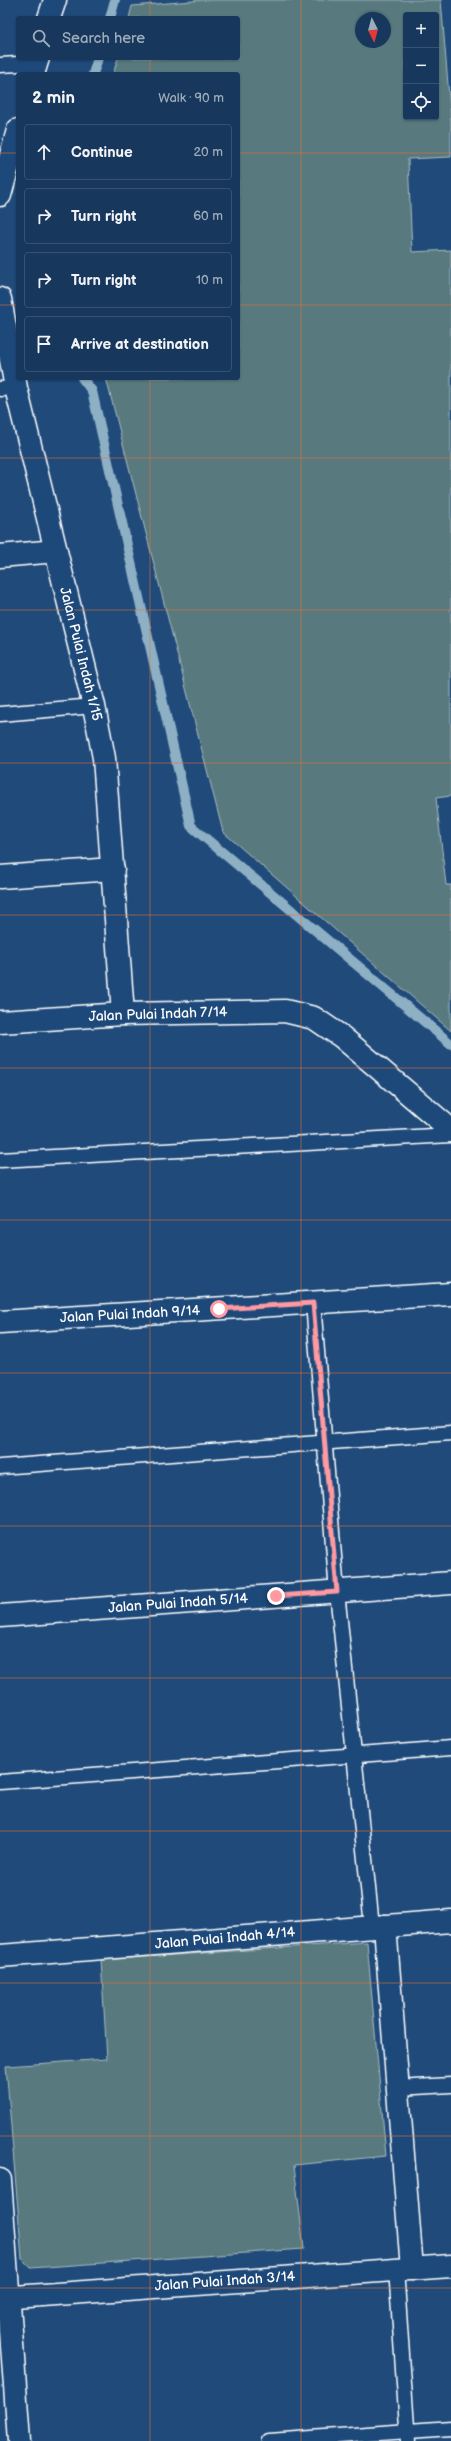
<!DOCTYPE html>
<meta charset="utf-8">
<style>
:root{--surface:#17385c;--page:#203f62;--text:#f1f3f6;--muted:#9eacbb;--line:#365272}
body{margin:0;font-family:"Balsamiq Sans",sans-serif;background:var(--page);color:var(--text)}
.controls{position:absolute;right:12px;top:12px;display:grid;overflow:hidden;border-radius:4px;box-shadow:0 1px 3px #0004}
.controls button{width:36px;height:36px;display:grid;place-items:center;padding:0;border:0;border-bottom:1px solid var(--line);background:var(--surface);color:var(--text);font:20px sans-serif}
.compass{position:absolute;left:355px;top:12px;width:36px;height:36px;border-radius:50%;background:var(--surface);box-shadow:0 1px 3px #0004;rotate:174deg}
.stop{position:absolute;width:12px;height:12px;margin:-9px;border:3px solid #ff9aa2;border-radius:50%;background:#fff}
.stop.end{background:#ff9aa2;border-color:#fff;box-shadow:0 1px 4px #0008}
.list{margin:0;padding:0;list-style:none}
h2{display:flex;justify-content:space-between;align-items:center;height:52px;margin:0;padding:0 16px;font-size:17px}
h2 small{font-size:13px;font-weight:400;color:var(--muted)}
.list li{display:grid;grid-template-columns:26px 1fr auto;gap:12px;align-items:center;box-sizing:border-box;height:56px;margin:0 8px 8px;padding:0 8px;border:1px solid var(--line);border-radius:4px}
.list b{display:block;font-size:15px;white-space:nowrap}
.list em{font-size:13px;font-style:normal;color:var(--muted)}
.icon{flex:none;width:22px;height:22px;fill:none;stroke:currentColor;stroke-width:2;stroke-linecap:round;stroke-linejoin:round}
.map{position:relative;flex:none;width:451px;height:2441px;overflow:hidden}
.search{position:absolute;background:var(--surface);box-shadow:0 1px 3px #0004;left:16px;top:16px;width:224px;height:44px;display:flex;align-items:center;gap:10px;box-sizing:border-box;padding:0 14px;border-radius:4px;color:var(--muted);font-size:15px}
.panel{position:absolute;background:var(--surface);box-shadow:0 1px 3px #0004;left:16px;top:72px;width:224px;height:308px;border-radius:4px}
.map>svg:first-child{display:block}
</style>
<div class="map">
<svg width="451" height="2441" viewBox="0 0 451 2441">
<rect width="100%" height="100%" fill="#1f4a7a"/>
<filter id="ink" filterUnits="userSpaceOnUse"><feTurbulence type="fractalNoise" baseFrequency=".025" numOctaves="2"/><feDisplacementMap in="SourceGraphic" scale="8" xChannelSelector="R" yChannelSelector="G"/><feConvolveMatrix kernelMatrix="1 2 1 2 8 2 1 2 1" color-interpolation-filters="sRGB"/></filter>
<g filter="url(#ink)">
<g fill="#587a7f" stroke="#acbcbf" fill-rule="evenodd">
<path d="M204 0H441L451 121V157L408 159 412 252 451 250V796L436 798 446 885H451V1031L223 832 106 378H238V74H113L118 58H238V18H129L132 6ZM406 15H436V117H406ZM361 18H385V42H361Z"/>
<polygon points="367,1942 386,2156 294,2165 304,2249 31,2268 22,2259 6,2066 107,2059 101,1960"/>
</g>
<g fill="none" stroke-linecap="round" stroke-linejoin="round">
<g stroke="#8eb0c5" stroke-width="10">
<polyline points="110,18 115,0"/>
<polyline points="93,74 98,58"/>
<polyline points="82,378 92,391 191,826 451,1044"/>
</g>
<defs>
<g id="lane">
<polyline points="0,65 37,63"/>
<polyline points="0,389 16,388"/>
<polyline points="0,714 94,706"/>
<polyline points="0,1160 451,1135"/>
<polyline points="313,1303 337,1592 372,1926"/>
<polyline points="0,1467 451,1433"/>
<polyline points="0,1782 451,1748"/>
<polyline points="397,2088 451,2085"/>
<polyline points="396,2269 408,2441"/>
<polyline points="269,2441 451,2428"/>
</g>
<g id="street">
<polyline points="49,18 55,0"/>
<polyline points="33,74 38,58"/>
<polyline points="0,195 18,130"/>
<polyline points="0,299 16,388 94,706 104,758 123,1014"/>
<polyline points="0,556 56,551"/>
<polyline points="0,877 113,869"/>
<polyline points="0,1022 123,1014 285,1011 314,1018 342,1037 451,1130"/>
<polyline points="0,1322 451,1294"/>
<polyline points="0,1616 451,1583"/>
<polyline points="385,1926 412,2269"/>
<polyline points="0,1956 451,1921"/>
<polyline points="0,2180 19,2441"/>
<polyline points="0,2298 451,2266"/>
</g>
</defs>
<use href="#lane" stroke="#fff" stroke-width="17"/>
<use href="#street" stroke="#fff" stroke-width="25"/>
<use href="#lane" stroke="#1f4a7a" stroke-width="14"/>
<use href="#street" stroke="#1f4a7a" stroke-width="22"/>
</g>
</g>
<g fill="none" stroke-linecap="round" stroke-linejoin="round" filter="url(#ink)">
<polyline stroke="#ff9aa2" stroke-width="5" points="219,1309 313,1303 337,1592 276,1596"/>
</g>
<path fill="none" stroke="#eb7230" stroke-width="1" stroke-opacity="0.55" d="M150 0V18M301 0V2441M150 58V74M0 153H18M238 153H451M0 305H18M238 305H451M150 378V2441M0 458H451M0 610H451M0 763H451M0 915H451M0 1068H451M0 1220H451M0 1373H451M0 1526H451M0 1678H451M0 1831H451M0 1983H451M0 2136H451M0 2288H451"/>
<g text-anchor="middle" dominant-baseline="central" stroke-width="3.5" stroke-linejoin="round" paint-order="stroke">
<g font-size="14" fill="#fff" stroke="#1f4a7a">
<text transform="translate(81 654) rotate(76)">Jalan Pulai Indah 1/15</text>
<text transform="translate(158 1014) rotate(-2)">Jalan Pulai Indah 7/14</text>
<text transform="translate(130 1314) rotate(-3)">Jalan Pulai Indah 9/14</text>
<text transform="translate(178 1603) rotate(-4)">Jalan Pulai Indah 5/14</text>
<text transform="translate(225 1938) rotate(-5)">Jalan Pulai Indah 4/14</text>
<text transform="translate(225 2281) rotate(-4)">Jalan Pulai Indah 3/14</text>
</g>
</g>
</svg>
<div class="controls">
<button>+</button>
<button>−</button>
<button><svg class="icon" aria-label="locate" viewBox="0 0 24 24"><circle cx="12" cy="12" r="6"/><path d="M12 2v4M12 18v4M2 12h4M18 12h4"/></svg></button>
</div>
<svg class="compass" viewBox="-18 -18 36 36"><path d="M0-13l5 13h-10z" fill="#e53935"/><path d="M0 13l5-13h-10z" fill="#9eacbb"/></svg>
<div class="stop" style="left:219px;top:1309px"></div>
<div class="stop end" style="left:276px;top:1596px"></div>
<div class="search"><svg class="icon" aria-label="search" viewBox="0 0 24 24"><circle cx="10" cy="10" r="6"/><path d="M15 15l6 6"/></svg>Search here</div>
<section class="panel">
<h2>2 min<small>Walk · 90 m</small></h2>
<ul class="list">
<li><svg class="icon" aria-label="ahead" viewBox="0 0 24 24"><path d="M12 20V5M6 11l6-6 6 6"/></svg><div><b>Continue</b></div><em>20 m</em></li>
<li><svg class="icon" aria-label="right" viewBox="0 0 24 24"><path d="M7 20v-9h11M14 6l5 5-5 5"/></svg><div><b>Turn right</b></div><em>60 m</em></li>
<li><svg class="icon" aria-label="right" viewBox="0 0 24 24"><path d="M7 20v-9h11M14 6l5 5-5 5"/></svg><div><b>Turn right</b></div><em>10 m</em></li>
<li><svg class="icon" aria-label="arrive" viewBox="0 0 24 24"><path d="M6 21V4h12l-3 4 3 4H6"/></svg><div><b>Arrive at destination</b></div></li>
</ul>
</section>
</div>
